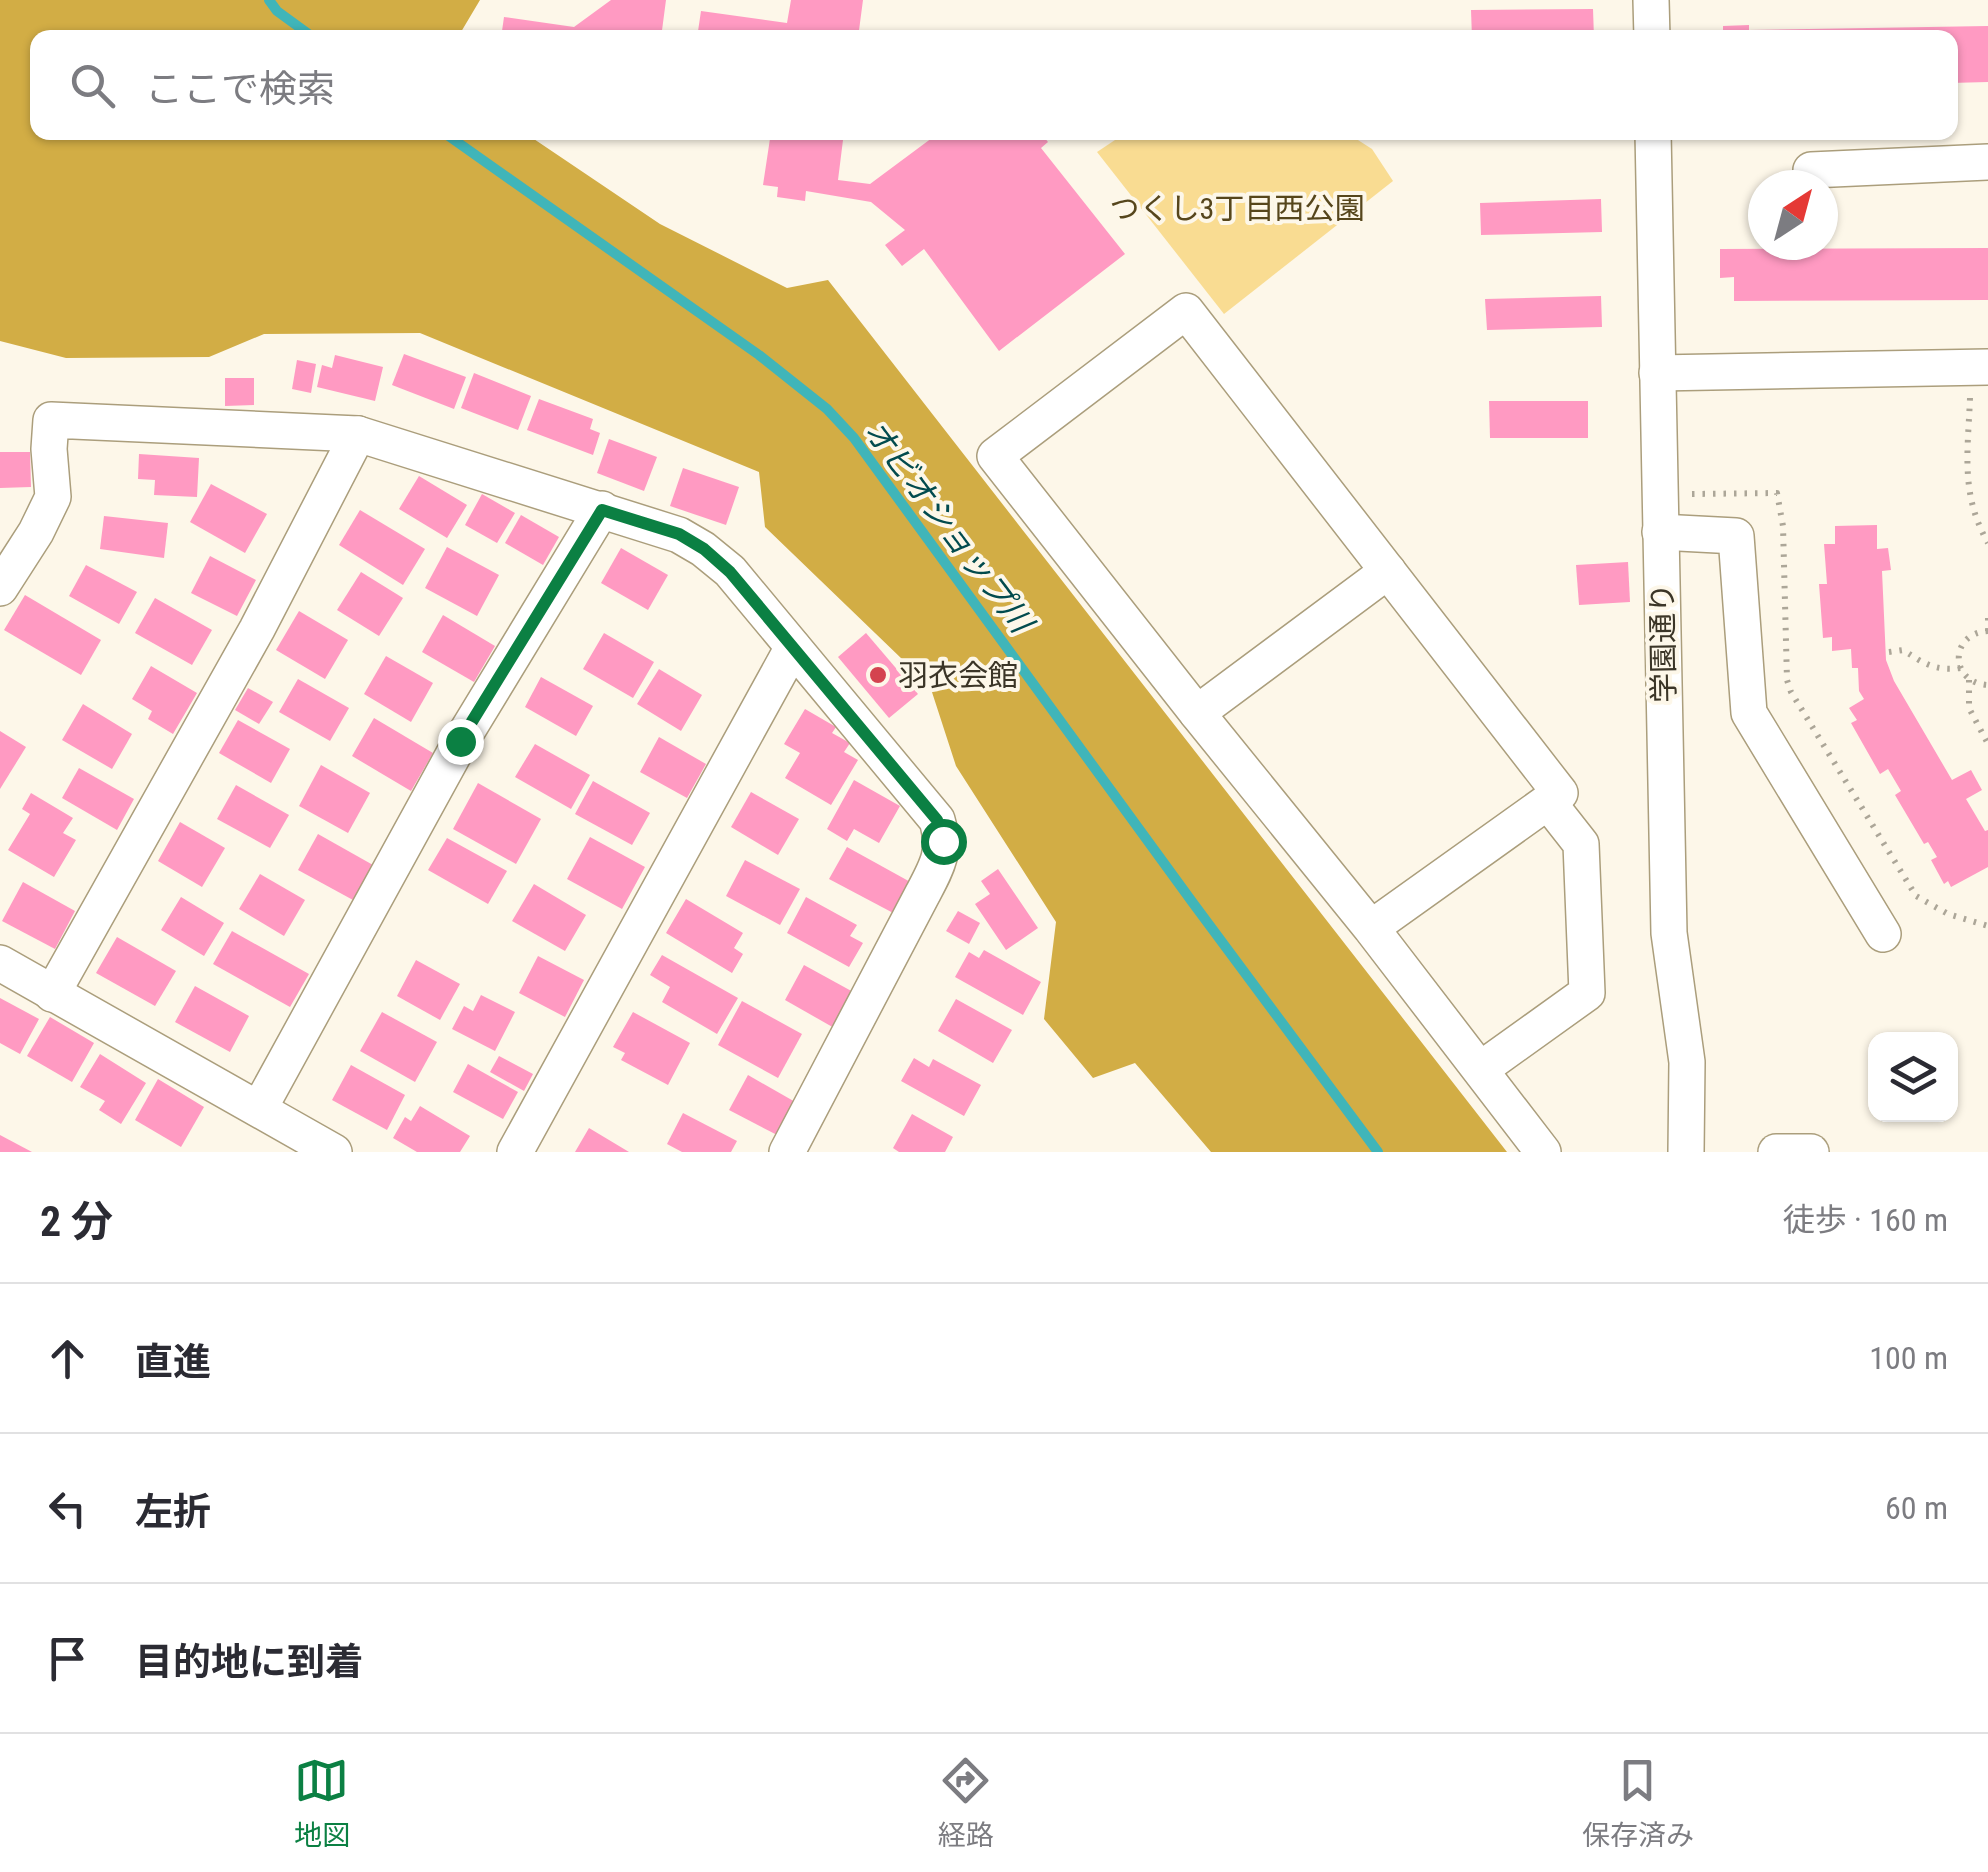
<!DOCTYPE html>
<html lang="ja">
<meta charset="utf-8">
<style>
:root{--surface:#fff;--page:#f2f2f3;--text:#2b2b33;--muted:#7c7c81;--line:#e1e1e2;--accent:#0b8043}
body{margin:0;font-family:"Roboto Condensed","Noto Sans JP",sans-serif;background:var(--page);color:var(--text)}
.controls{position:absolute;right:30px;bottom:30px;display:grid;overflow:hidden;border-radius:20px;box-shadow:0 2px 8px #0004}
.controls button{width:90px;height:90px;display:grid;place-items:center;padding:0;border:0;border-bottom:2px solid var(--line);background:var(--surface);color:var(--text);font:50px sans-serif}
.compass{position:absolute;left:1748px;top:170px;width:90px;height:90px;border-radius:50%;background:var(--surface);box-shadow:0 2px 8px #0004;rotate:36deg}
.stop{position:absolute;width:30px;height:30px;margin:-22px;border:8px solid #0b8043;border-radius:50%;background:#fff}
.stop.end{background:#0b8043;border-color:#fff;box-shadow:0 2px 10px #0008}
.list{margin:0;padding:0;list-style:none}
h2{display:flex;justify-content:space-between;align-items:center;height:130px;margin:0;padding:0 40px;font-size:42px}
h2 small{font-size:32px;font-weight:400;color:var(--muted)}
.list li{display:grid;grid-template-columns:65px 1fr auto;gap:30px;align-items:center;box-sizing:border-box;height:150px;padding:0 40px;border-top:2px solid var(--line)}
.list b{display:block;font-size:38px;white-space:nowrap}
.list em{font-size:32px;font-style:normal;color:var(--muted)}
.icon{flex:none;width:55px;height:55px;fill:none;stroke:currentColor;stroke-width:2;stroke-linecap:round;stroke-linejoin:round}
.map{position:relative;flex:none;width:1988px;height:1152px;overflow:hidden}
.search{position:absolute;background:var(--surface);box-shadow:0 2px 8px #0004;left:30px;right:30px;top:30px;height:110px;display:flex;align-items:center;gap:25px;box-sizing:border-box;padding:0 35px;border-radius:20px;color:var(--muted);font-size:38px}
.sheet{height:580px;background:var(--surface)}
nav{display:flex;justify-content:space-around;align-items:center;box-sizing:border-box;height:140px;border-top:2px solid var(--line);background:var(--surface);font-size:28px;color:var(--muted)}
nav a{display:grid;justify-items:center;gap:5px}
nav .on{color:var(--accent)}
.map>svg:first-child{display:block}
</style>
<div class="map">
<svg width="1988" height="1152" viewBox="0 0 1988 1152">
<rect width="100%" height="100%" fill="#fdf7e9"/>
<polygon fill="#f9dc92" points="1127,132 1347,133 1372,149 1393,181 1224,314 1097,152"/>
<polygon fill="#d2ad45" points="0,0 480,0 458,37 38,38 38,132 525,133 660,224 787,288 828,280 1507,1152 1211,1152 1135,1063 1093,1078 1044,1019 1056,922 956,766 930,686 765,527 759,472 420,333 264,334 209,357 66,358 0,341"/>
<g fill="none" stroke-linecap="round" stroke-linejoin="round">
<g stroke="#40b5b9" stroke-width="10">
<polyline points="269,0 277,11 314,38"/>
<polyline points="443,132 759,355 827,409 854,438 1193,903 1378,1152"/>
</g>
</g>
<g fill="#ff9ac2">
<polygon points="611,0 666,0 661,38 501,38 504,17 574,27"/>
<polygon points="791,0 863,0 858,38 697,38 701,11 787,23"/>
<polygon points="1593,9 1594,38 1472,38 1471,10"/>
<polygon points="1749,25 1749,30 1988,26 1988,82 1950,83 1950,38 1723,38 1723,26"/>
<polygon points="771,132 844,132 838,180 870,184 940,132 1040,132 1048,142 1041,148 1125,254 999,351 924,249 902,266 885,245 905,230 871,202 806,191 805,201 777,197 778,187 763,185"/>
<polygon points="1482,132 1598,132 1598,138 1482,140"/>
<polygon points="1601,199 1602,232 1481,235 1480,203"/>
<polygon points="1988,248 1988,300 1734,301 1734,277 1720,278 1720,249"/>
<polygon points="1601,296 1602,327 1487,330 1485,299"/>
<polygon points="404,354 466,377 454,409 392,385"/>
<polygon points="335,355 383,367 375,401 317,387 322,365 332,368"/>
<polygon points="297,360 316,364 311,393 292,389"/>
<polygon points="474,373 531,396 518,430 461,408"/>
<polygon points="225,378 254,378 254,405 225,406"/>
<polygon points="539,399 593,419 590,429 600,433 593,455 527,430"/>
<polygon points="1489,401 1588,401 1588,438 1490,438"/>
<polygon points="609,439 657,457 644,491 597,473"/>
<polygon points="0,452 30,452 31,487 0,488"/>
<polygon points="139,454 199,458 197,497 154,495 155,480 138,479"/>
<polygon points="683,468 739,487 726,525 670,506"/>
<polygon points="419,476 467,505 447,538 399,509"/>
<polygon points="211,484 267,514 245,553 190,522"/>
<polygon points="482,494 515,513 497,543 465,525"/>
<polygon points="360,510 425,549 403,585 339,545"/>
<polygon points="521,515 559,537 543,565 505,543"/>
<polygon points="104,516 168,523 164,558 100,549"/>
<polygon points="1877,525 1877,549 1888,548 1891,570 1882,571 1886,660 1894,681 1952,780 1971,770 1982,790 1966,799 1985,831 1988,830 1988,867 1951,887 1948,881 1944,884 1931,860 1937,857 1928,842 1924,844 1895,795 1901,791 1888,769 1880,774 1851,723 1857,720 1849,708 1864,699 1859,691 1858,668 1852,668 1851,649 1832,651 1832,637 1823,638 1819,584 1827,584 1824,544 1835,544 1835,526"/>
<polygon points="447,547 499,575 477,616 425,588"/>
<polygon points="621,548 668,575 648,610 601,583"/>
<polygon points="210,556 256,580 237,616 191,593"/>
<polygon points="1628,562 1630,602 1579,605 1576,565"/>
<polygon points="86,565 137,592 119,624 69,596"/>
<polygon points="361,572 403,598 379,636 337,610"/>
<polygon points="25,595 101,640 81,675 4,630"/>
<polygon points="155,598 212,630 192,665 135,633"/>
<polygon points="299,611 348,640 325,679 276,650"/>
<polygon points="443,615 495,646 474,682 422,652"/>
<polygon points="604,633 654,662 633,698 583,669"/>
<polygon points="866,633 918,694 889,718 838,657"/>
<polygon points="386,656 433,683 411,722 364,694"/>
<polygon points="151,666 197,693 173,734 148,719 152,711 132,699"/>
<polygon points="659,669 702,695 681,731 637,704"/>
<polygon points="541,677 593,706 576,736 525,707"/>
<polygon points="298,679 349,708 330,741 279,712"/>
<polygon points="248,688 273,702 259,724 235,710"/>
<polygon points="83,704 132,734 112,769 62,740"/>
<polygon points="805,709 836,727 832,733 850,743 844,752 858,760 831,805 785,778 800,753 784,744"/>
<polygon points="374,718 433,753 411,791 352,756"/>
<polygon points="238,720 290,749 271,783 219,753"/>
<polygon points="0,731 26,747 0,789"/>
<polygon points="659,737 706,764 687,798 640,772"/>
<polygon points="535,744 590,775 571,809 515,777"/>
<polygon points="321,765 370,793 348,833 299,806"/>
<polygon points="79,768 134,799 117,830 62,798"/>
<polygon points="854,780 900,806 879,843 854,829 847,841 827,829"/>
<polygon points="593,781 650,813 632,845 575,814"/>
<polygon points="478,783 541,819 516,864 453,829"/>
<polygon points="236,785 289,815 270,848 217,819"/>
<polygon points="751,792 799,819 778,855 731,827"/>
<polygon points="31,793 73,818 63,833 76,840 54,877 8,850 30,814 22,809"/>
<polygon points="180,822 225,848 202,887 158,861"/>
<polygon points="318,834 373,865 353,900 298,870"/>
<polygon points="590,837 645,867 622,909 567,879"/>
<polygon points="447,838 507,871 488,904 428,870"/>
<polygon points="847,847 914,884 897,915 829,879"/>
<polygon points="745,860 800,889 780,925 726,896"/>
<polygon points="998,869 1038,928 1006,950 975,904 990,894 981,881"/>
<polygon points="260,874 305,900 284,936 239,909"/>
<polygon points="23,882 75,911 55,949 2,921"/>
<polygon points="534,884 586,915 565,951 512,921"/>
<polygon points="181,897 224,923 204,956 161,930"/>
<polygon points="806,897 857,925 850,936 863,943 849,967 787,933"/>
<polygon points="686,899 743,933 734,948 743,954 732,973 666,933"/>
<polygon points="958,911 980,923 969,944 946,931"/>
<polygon points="232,931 309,974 290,1007 213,964"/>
<polygon points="117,937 176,971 155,1006 96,973"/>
<polygon points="984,950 1041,982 1023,1015 955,977 969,952 979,958"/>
<polygon points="662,955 738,998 717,1034 662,1002 670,987 650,975"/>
<polygon points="538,956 584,980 565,1017 519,993"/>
<polygon points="416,960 460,984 440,1020 397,996"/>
<polygon points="804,965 855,993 836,1029 785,1000"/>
<polygon points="195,986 249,1016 230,1052 175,1022"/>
<polygon points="481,995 515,1012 495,1051 452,1029 464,1006 473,1011"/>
<polygon points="0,998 39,1019 20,1054 0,1043"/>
<polygon points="956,999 1012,1030 993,1063 938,1031"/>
<polygon points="742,1001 802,1034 778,1078 718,1045"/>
<polygon points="382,1012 437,1042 415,1082 360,1051"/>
<polygon points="633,1012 690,1043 668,1085 621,1060 625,1053 613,1047"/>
<polygon points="50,1017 94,1043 72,1082 27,1056"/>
<polygon points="100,1054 146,1083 121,1124 99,1110 105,1101 80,1087"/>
<polygon points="499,1056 533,1074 524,1091 490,1072"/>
<polygon points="914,1058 929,1067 933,1059 981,1085 964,1116 901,1081"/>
<polygon points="468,1064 518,1092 503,1119 453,1092"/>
<polygon points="351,1065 405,1095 387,1130 332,1100"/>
<polygon points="748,1075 797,1103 779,1136 729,1110"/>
<polygon points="158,1079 204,1107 181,1147 135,1120"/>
<polygon points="420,1106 470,1136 460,1152 417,1152 393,1138 405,1117 411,1121"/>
<polygon points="683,1113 737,1141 731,1152 682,1152 667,1144"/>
<polygon points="912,1114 953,1137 945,1152 899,1152 893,1148"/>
<polygon points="589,1128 629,1152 575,1152"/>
<polygon points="0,1135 32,1152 0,1152"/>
</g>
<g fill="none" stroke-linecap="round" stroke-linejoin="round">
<defs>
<g id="minor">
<polyline points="1651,0 1652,38"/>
<polyline points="1653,132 1669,933 1687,1062 1686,1152"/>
<polyline points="1811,170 1988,162"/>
<polyline points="1657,373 1988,367"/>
<polyline points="1660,532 1736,536 1749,713 1883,934"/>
<path d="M0 588 36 532 53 497 49 449 51 420 358 434 679 535 703 549 730 571 937 820C946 851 938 865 923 893L787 1152"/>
<polyline points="1197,713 1388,571"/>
<polyline points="1371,928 1560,793 1186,311 995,456 1197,713 1371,928 1543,1152"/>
<polyline points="0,963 334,1152"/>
<polyline points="52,994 257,629 358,434"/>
<polyline points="1481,1069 1587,993 1581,844 1548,802"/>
<polyline points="259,1109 461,741 602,509"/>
<polyline points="515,1152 793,647"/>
<polyline points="1776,1152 1811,1152"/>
</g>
</defs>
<use href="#minor" stroke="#ab9e7c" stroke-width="38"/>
<g stroke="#aca698" stroke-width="6" stroke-dasharray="2.5 8" stroke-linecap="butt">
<path d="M1970 398C1968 451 1960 494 1988 543"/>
<polyline points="1692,494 1777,493 1783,526 1787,680 1791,692 1916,896 1948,914 1988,926"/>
<path d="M1988 631C1949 633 1949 683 1988 685"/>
<polyline points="1988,631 1988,611"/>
<path d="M1889 652 1903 650C1925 664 1934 671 1961 668"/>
<polyline points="1969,680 1969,708 1988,744"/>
</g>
<use href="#minor" stroke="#fff" stroke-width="35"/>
</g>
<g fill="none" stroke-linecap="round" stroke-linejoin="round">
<polyline stroke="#0b8043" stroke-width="12" points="460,741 602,510 679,534 704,549 730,572 937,820 943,841"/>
</g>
<circle fill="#d4434f" stroke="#fdf7e9" stroke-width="4" cx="878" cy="675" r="10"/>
<g text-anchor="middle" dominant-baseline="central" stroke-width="8" stroke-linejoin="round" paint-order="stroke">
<g font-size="30" fill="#56461c" stroke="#fdf7e9">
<text x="1237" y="208">つくし3丁目西公園</text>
</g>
<g font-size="30" fill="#3b3527" stroke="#fdf7e9">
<text transform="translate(1663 643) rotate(-91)">学園通り</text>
</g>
<g font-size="30" fill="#3b3527" stroke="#fdf7e9" text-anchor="start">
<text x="898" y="675">羽衣会館</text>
</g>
<g font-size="32" font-style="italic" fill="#024b4e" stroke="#fdf7e9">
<text transform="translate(948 526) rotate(53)">オビオショップ川</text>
</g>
</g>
</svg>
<div class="controls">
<button><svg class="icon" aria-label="layers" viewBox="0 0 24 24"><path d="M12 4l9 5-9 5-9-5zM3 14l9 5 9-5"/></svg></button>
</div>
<svg class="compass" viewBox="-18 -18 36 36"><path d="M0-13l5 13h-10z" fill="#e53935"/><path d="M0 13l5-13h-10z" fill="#7c7c81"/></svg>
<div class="stop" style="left:943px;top:841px"></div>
<div class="stop end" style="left:460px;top:741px"></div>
<div class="search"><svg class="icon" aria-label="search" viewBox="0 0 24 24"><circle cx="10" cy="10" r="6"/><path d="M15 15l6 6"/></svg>ここで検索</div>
</div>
<section class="sheet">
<h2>2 分<small>徒歩 · 160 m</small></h2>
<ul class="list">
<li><svg class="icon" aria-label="ahead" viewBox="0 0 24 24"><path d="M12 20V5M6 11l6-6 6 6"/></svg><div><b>直進</b></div><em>100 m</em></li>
<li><svg class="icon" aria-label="left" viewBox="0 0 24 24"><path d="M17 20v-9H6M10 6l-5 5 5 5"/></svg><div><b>左折</b></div><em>60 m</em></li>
<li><svg class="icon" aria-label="arrive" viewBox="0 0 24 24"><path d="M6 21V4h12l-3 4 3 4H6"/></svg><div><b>目的地に到着</b></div></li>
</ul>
</section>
<nav>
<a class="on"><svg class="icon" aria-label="map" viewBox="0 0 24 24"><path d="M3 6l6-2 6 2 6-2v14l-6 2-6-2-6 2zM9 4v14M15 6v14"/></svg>地図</a>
<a><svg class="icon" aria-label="directions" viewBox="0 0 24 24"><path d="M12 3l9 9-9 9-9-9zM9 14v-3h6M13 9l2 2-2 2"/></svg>経路</a>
<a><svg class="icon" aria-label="saved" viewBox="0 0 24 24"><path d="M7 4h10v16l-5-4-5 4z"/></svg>保存済み</a>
</nav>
